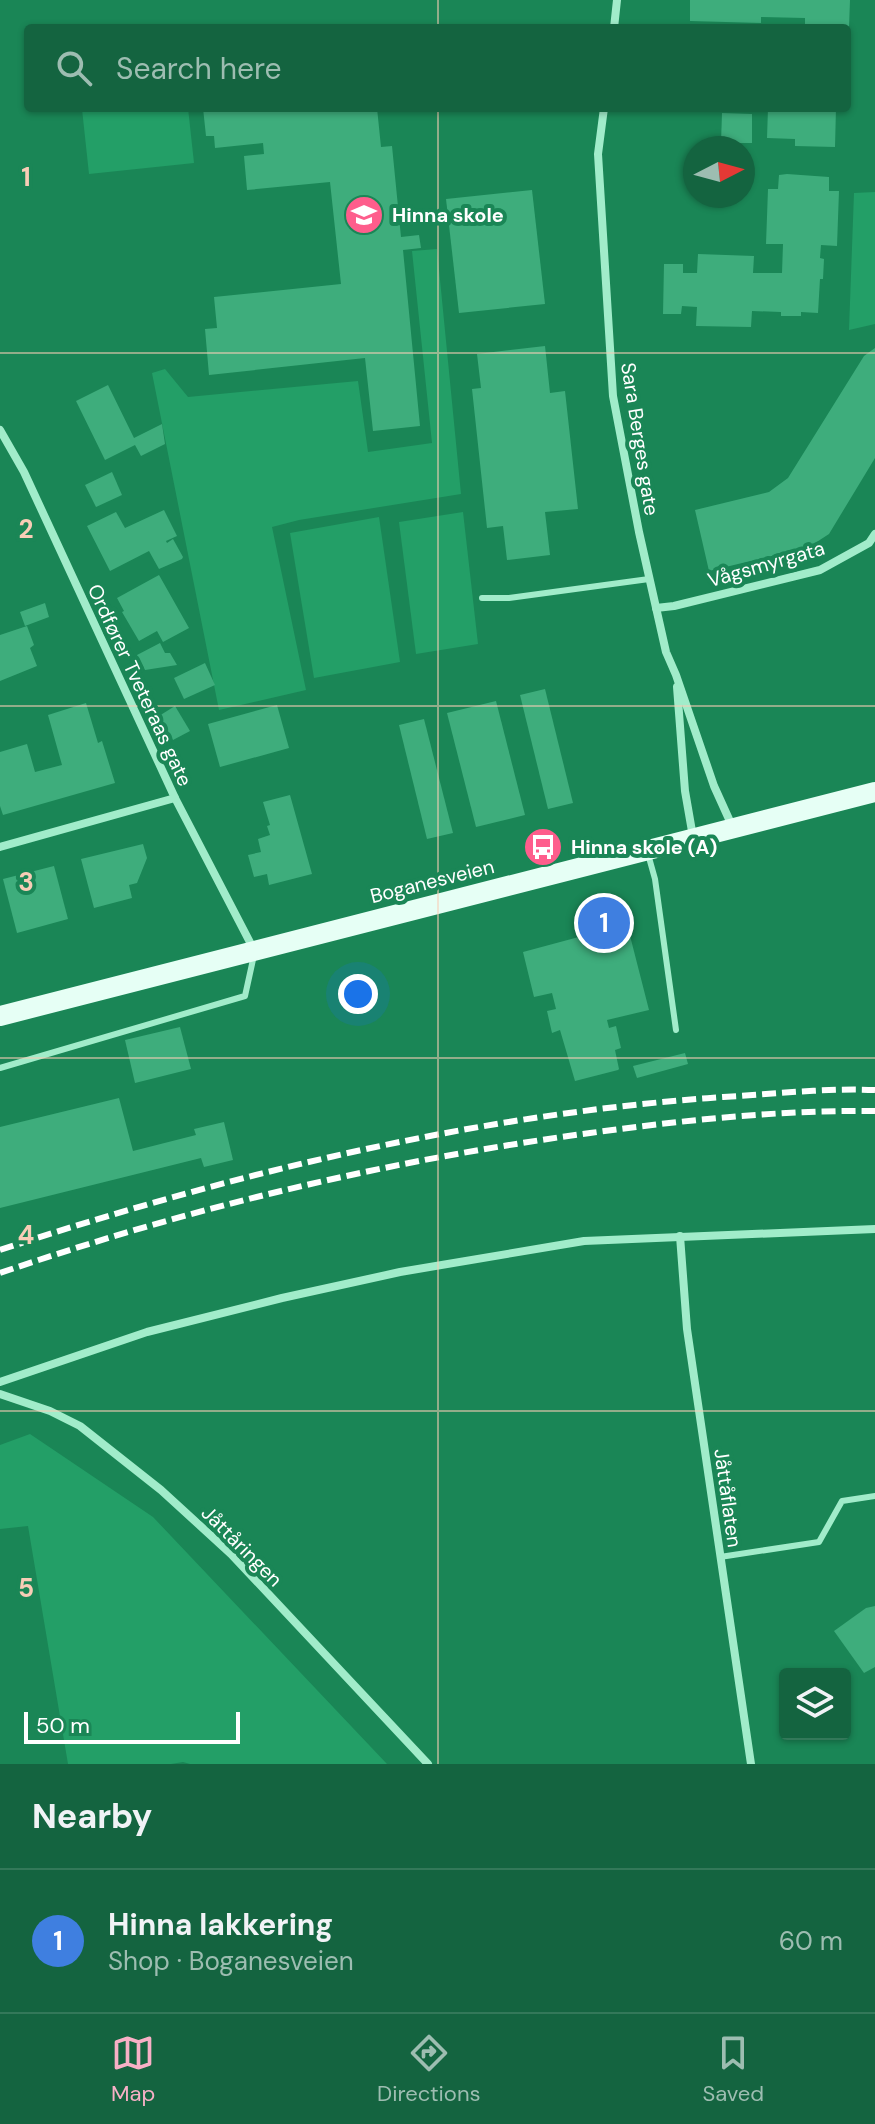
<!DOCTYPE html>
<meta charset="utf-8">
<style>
:root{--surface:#146440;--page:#1d6a47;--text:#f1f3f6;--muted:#9dbdb1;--line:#337859;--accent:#f7b0c6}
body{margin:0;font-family:"DM Sans",sans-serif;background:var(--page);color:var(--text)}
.controls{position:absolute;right:24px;bottom:24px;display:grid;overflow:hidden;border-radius:8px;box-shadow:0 2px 6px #0004}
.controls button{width:72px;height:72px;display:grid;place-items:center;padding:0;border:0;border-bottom:2px solid var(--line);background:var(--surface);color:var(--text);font:40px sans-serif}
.compass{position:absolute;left:683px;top:136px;width:72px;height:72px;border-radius:50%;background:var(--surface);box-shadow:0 2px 6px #0004;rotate:84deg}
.scale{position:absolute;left:24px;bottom:20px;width:216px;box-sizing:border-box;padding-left:8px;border:4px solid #fff;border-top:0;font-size:22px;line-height:28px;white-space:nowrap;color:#fff;-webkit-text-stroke:6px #1a8656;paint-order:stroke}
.you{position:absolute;left:358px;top:994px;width:28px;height:28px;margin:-20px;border:6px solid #fff;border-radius:50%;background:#1a73e8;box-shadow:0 0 0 12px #1a73e833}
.badge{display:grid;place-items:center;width:52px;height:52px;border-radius:50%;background:var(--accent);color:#fff;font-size:26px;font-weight:700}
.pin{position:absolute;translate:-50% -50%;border:4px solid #fff;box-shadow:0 2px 8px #0006}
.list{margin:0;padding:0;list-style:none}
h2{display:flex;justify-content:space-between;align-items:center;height:104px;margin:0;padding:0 32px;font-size:34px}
h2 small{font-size:26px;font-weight:400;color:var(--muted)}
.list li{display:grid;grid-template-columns:52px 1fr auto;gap:24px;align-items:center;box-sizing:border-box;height:144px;padding:0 32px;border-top:2px solid var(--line)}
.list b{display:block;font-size:30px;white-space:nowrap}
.list p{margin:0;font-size:26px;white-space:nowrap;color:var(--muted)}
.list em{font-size:26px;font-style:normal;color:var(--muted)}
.icon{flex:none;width:44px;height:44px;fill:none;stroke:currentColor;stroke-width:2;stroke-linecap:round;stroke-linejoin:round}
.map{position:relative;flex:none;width:875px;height:1764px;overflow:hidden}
.search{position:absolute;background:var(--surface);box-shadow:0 2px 6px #0004;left:24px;right:24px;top:24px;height:88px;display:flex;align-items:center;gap:20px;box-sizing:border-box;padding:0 28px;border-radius:8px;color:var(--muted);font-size:30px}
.sheet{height:248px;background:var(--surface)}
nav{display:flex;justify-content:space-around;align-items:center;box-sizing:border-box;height:112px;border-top:2px solid var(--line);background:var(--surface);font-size:22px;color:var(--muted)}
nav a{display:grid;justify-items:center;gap:4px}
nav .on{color:var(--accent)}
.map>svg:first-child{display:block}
</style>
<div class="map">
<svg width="875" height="1764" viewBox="0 0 875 1764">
<rect width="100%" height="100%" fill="#1a8656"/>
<g fill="#239f67">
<polygon points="92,108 188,108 194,163 89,174 82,109"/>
<polygon points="875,192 875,324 849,330 854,193"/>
<polygon points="437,249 461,494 299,520 272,527 306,690 219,710 152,373 165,369 188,397 358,381 368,452 432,443 412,251"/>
<polygon points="463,512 478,644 416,654 399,522"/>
<polygon points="379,517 400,662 314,678 290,533"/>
<polygon points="30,1434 153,1517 387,1764 190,1764 183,1762 171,1764 68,1764 28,1526 0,1529 0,1445"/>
</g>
<g fill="#3ead7c">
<polygon points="690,0 850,0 849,28 805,28 805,18 761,17 761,23 690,21"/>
<polygon points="203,108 377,108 381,147 392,146 401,237 419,235 421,248 403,250 420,426 373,431 365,358 209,375 205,329 217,328 214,297 341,284 330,182 247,190 244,156 264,154 263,143 215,148 214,136 206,136"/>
<polygon points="768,108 836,108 835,147 795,146 795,139 767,138"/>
<polygon points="722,113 752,114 752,143 721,143"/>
<polygon points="787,174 829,177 829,191 839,191 837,246 821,245 820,258 824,259 823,279 820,279 818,313 801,312 801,316 781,316 781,312 752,311 751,327 696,326 697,307 682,306 681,314 663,314 664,264 683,264 683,273 697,273 698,254 754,256 753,273 782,273 783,244 766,244 768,189 778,189 779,175"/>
<polygon points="532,190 545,304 459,313 446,199"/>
<polygon points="545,346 550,393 565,391 578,509 545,512 550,555 507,560 503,526 487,528 472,389 481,388 477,354"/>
<polygon points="875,348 875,458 829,534 809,547 709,571 695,510 769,492 788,478 864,356"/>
<polygon points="108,385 134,438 162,424 165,444 141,456 135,445 105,460 76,401"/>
<polygon points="112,472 122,495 96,507 85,485"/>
<polygon points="164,510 177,536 166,541 167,543 173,539 183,557 182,559 159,569 149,551 110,571 87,526 116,512 125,528"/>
<polygon points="159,575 189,628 163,642 157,631 139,641 122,612 124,611 117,598"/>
<polygon points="45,603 49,617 25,626 20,612"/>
<polygon points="27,626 34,645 30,648 37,666 0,681 0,635"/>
<polygon points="160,643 165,653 170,653 177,665 145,670 137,655"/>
<polygon points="205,663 215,685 184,699 174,678"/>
<polygon points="545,689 573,803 548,809 520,695"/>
<polygon points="496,701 525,815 476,827 447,713"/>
<polygon points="86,703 98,743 102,741 115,783 3,815 0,806 0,752 27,744 35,772 62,765 48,715"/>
<polygon points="277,705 289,748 220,767 208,724"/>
<polygon points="175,706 190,731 173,740 159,716"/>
<polygon points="424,719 453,833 427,839 399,725"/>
<polygon points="290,795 312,874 269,885 267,874 254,877 248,855 261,852 258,839 270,835 267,826 270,825 263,802"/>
<polygon points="143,844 147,858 137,883 129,885 132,898 94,908 81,859"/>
<polygon points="54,866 68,919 17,933 3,879"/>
<polygon points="627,924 649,1010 607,1020 609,1028 616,1026 621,1048 615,1050 619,1069 618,1070 575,1081 560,1030 552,1033 547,1011 556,1009 552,993 534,997 523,952"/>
<polygon points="180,1027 191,1069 135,1083 125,1040"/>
<polygon points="685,1053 688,1064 637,1078 633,1066"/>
<polygon points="119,1098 133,1151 196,1135 194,1129 224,1122 233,1160 204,1167 201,1158 0,1208 0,1127"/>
<polygon points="875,1606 875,1667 864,1673 834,1631 866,1608"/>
</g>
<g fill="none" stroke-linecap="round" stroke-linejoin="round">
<g stroke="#a1ecca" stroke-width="6">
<polyline points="482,598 509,598 649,579"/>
<polyline points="648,854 655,879 676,1030"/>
<polyline points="0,1068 245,996 254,955"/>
<polyline points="720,1557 819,1542 842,1501 875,1496"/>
</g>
<g stroke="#a1ecca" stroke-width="8">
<polyline points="614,28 617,0"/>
<polyline points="604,108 598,154 613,396 639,532 666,652 676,675 714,786 733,828"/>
<polyline points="0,430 24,472 175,798 254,950"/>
<polyline points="656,608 674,606 820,570 869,543 875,534"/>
<polyline points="677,687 685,791 693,837"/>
<polyline points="0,847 175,798"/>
<polyline points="680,1236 687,1329 751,1764"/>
<polyline points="0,1382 147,1332 282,1298 400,1272 584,1241 875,1229"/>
<polyline points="0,1394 50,1411 80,1426 161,1490 231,1554 428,1764"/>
</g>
<polyline stroke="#e6fff5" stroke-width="20" points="0,1016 875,792"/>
<g stroke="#fff" stroke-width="6" stroke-dasharray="14 6" stroke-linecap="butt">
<path d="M0 1250C234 1173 477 1114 723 1097 774 1094 824 1088 875 1090"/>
<path d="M0 1273C192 1207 390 1160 590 1133 685 1120 780 1110 875 1111"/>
</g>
</g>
<path fill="none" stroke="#f8cdb6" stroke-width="2" stroke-opacity="0.55" d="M438 0V28M438 108V1764M0 353H875M0 706H875M0 1058H875M0 1411H875"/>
<defs>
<symbol id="school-disc" viewBox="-11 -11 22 22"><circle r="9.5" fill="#fe5d8c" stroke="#1a8656"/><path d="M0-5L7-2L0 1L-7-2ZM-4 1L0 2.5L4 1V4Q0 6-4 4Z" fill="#fff"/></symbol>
<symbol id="bus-disc" viewBox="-11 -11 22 22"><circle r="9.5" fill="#fe5d8c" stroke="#1a8656"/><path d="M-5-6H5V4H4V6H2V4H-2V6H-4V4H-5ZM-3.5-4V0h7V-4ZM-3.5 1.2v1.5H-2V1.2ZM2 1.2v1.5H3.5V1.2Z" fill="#fff"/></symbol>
</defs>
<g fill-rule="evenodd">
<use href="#school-disc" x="342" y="193" width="44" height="44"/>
<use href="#bus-disc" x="521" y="825" width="44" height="44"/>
</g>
<g text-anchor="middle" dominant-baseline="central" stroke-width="8" stroke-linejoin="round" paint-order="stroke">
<g font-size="20" font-weight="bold" fill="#fff" stroke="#1a8656" text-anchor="start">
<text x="392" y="215">Hinna skole</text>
<text x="571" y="847">Hinna skole (A)</text>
</g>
<g font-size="20" fill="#fff" stroke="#1a8656">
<text transform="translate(640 439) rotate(81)">Sara Berges gate</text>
<text transform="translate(766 564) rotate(-16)">Vågsmyrgata</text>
<text transform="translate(140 685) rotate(65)">Ordfører Tveteraas gate</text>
<text transform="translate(432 881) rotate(-14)">Boganesveien</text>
<text transform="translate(728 1498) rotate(82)">Jåttåflaten</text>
<text transform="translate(242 1546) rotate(45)">Jåttåringen</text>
</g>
</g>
<g font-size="26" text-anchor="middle" font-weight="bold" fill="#f8cdb6" stroke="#1a8656" stroke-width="8" stroke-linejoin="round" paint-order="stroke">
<text x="26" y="186">1</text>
<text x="26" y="538">2</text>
<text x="26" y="891">3</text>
<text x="26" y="1244">4</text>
<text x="26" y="1597">5</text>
</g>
</svg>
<div class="controls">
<button><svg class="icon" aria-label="layers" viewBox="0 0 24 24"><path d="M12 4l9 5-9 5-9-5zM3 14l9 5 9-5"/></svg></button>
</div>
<svg class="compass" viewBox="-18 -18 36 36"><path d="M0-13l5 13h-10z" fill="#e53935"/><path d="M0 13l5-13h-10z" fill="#9dbdb1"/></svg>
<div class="scale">50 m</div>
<div class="you"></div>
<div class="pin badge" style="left:604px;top:923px;background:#3f7fe0">1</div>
<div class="search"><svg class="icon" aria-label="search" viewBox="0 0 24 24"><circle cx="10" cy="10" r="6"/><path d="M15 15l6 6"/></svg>Search here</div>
</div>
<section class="sheet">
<h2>Nearby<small></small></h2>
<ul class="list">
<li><span class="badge" style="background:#3f7fe0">1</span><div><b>Hinna lakkering</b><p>Shop · Boganesveien</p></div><em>60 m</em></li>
</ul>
</section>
<nav>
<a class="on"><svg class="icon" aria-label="map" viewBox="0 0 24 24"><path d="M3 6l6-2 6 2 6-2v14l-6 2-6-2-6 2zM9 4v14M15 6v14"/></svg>Map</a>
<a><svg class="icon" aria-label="directions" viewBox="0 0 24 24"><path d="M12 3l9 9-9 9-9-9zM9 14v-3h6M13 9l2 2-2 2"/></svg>Directions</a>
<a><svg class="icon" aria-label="saved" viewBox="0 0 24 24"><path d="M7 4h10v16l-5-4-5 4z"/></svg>Saved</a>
</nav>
